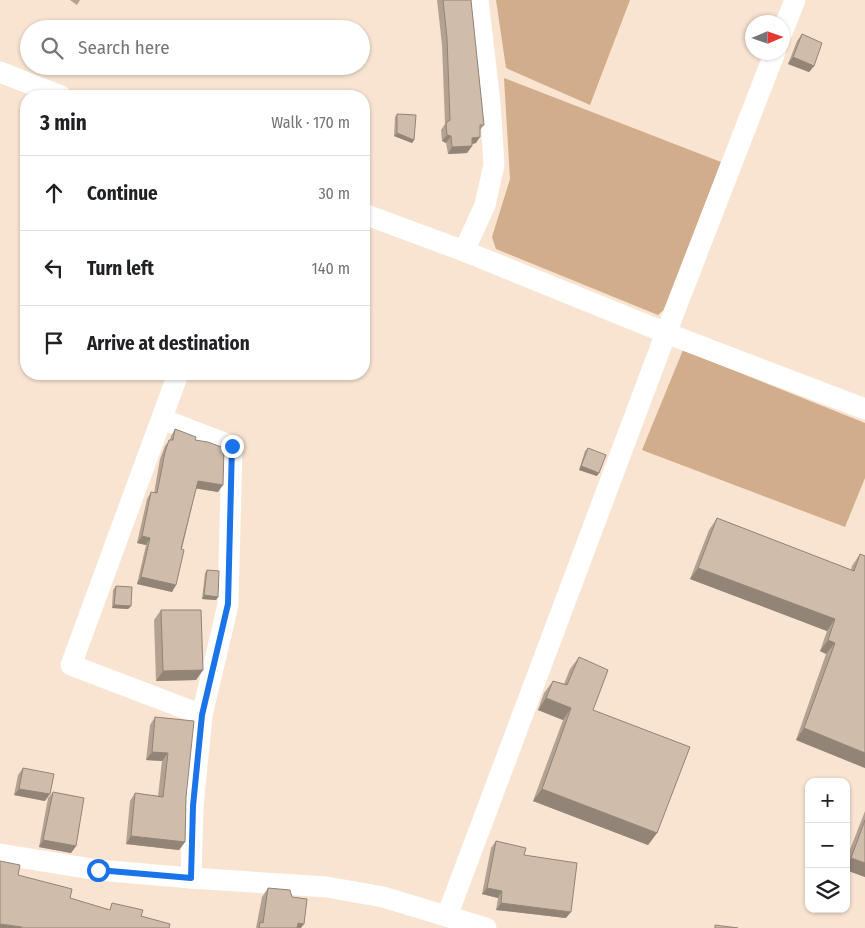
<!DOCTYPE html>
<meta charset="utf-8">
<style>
:root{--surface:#fff;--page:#f6f6f6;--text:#202124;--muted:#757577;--line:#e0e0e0}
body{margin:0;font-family:"Fira Sans Condensed",sans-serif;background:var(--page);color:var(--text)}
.controls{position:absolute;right:15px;bottom:15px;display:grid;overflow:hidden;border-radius:10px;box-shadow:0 1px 4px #0004}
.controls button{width:45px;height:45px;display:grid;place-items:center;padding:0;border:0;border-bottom:1px solid var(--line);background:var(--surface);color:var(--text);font:25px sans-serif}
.compass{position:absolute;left:745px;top:15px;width:45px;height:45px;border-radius:50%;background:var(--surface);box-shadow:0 1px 4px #0004;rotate:88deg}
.stop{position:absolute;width:15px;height:15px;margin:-11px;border:4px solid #1a73e8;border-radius:50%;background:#fff}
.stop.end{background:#1a73e8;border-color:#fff;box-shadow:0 1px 5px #0008}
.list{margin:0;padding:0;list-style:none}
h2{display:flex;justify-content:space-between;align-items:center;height:65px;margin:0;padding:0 20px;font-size:21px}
h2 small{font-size:16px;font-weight:400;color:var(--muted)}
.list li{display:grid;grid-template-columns:32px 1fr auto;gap:15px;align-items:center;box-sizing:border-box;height:75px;padding:0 20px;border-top:1px solid var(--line)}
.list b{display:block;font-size:19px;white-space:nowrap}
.list em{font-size:16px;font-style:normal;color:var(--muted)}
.icon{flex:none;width:28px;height:28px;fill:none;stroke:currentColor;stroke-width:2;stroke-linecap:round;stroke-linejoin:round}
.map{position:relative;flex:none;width:865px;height:928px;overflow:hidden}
.search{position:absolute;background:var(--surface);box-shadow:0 1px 4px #0004;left:20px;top:20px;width:350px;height:55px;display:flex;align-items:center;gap:12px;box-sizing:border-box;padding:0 18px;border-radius:28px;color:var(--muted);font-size:19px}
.panel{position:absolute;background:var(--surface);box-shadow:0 1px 4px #0004;left:20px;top:90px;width:350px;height:290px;border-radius:20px}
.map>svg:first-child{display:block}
</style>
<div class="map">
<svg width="865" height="928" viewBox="0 0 865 928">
<rect width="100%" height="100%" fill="#f9e4d2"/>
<g fill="#d2ad8b">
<polygon points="496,0 630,0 590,105 506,68"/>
<polygon points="504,78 721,162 666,308 658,315 496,249 492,237 510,179"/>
<polygon points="683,350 865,423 865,478 845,527 642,450"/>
</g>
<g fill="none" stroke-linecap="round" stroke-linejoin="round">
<g stroke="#fff" stroke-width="21">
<polyline points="782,33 795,0"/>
<polyline points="0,72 61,96"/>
<polyline points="364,214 464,251 666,333 865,409"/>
<polyline points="464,251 485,205 494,165 490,103 478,0"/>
<polyline points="178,374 71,665 202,715 193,806 191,878"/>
<polyline points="162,419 232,446 228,605 202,715"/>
<polyline points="0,854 98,870 191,878 327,887 383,897 486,928"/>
<polyline points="447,916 666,333 775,52"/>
</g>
</g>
<g fill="#b3a292">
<polygon points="70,0 80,0 77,5"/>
<polygon points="437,0 471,0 484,125 480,130 476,143 472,144 472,146 467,153 448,154 446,143 442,141 441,130 445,124 442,45"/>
<polygon points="802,34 814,66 809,72 788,64 797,41"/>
<polygon points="397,114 414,140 412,143 394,136 395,117"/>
<polygon points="175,429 195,440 218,492 196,488 172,592 137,584 146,545 137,543 147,499 151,492 154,493 160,459 165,446 170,440 171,436"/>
<polygon points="588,448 597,476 579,470 585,451"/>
<polygon points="717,518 851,570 852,566 860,554 865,556 865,768 796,740 826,654 820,651 827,631 690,579 709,530"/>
<polygon points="207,570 218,597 216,600 202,599 205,573"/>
<polygon points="116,586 131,606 128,609 112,608 113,590"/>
<polygon points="161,610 203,670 196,680 156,681 154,620"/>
<polygon points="579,657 593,710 657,833 648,845 533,801 563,720 538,710 544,693 553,681 564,684 570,669"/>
<polygon points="155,717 186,797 185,842 179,850 126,844 130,801 135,793 158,796 162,761 146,760 150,725"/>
<polygon points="23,768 45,801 14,795 18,775"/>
<polygon points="53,792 76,846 71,853 39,847 48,798"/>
<polygon points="865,811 865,877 846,870 846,860"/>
<polygon points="496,841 524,855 566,918 496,910 498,898 482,894 491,848"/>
<polygon points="268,888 301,928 256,928 262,897"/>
</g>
<g fill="#928477">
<polygon points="793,57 814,66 809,72 788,64"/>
<polygon points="397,133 414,140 412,143 394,136"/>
<polygon points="447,135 451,136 446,143 442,141"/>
<polygon points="480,137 476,143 467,145 472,138"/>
<polygon points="472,146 467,153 448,154 452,147"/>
<polygon points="581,466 599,473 597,476 579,470"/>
<polygon points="198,481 223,485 218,492 193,488"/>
<polygon points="142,536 150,538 146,545 137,543"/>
<polygon points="698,568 835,619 827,631 690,579"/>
<polygon points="141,577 176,585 172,592 137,584"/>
<polygon points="204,595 218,597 216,600 202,599"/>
<polygon points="114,605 131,606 128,609 112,608"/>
<polygon points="828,640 835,643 826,654 820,651"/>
<polygon points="203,670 196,680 156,681 163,671"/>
<polygon points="546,698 571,708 563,720 538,710"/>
<polygon points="804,728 865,753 865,768 796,740"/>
<polygon points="152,752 168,753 162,761 146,760"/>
<polygon points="19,789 50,794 45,801 14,795"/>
<polygon points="542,789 657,833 648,845 533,801"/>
<polygon points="131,836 185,842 179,850 126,844"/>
<polygon points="43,840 76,846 71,853 39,847"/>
<polygon points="851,858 865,863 865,877 846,870 846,864"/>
<polygon points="487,888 502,891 498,898 482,894"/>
<polygon points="501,903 571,912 566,918 496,910"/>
<polygon points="298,923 304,924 301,928 294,928"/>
<polygon points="0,924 22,927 21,928 0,928"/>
</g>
<g fill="#d0bcaa" stroke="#928477">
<polygon points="443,0 471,0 484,125 480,125 480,137 472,138 472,146 452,147 451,136 447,135 446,123 450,120 447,38"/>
<polygon points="802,34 822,43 814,66 793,57"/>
<polygon points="397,114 416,115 414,140 397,133"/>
<polygon points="175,429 196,437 195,440 208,442 224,448 223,485 198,481 181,549 184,550 176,585 141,577 150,538 142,536 151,492 157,493 165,452 169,440 173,440"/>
<polygon points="588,448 606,455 599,473 581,466"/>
<polygon points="717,518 854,571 860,554 865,556 865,753 804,728 835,643 828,640 835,619 698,568"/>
<polygon points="207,570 219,571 218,597 204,595"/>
<polygon points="116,586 132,587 131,606 114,605"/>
<polygon points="161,610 201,610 203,670 163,671"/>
<polygon points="579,657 608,670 593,710 690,747 657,833 542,789 571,708 546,698 553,681 567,685"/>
<polygon points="155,717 194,721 186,797 185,842 131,836 135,793 163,797 168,753 152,752"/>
<polygon points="23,768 54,774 50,794 19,789"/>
<polygon points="53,792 84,798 76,846 43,840"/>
<polygon points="865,820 865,863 851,858"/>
<polygon points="496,841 526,848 524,855 577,863 571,912 501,903 502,891 487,888"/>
<polygon points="0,861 20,865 18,875 72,889 70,898 110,910 112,903 143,910 141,916 170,924 169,928 22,928 22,927 0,924"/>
<polygon points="268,888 290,890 292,897 307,899 304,924 298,923 297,928 259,928 260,922 263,923"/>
<polygon points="715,925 738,928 715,928"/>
</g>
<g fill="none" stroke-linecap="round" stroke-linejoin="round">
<polyline stroke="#1a73e8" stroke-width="6" points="98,870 191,878 193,806 202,715 228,604 232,446"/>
</g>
</svg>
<div class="controls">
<button>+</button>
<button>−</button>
<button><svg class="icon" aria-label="layers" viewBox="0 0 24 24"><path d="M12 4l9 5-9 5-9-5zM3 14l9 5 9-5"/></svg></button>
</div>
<svg class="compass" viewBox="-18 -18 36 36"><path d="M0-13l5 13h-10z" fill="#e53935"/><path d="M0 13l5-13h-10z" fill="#757577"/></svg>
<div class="stop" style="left:98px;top:870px"></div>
<div class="stop end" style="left:232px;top:446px"></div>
<div class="search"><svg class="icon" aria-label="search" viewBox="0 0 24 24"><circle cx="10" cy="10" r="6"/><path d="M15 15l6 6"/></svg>Search here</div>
<section class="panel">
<h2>3 min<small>Walk · 170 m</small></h2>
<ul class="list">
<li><svg class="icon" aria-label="ahead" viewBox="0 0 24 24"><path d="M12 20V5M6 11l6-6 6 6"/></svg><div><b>Continue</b></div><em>30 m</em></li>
<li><svg class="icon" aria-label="left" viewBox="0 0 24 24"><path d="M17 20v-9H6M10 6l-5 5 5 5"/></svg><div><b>Turn left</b></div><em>140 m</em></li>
<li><svg class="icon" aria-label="arrive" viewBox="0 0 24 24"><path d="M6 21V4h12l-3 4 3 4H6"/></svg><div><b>Arrive at destination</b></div></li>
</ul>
</section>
</div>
